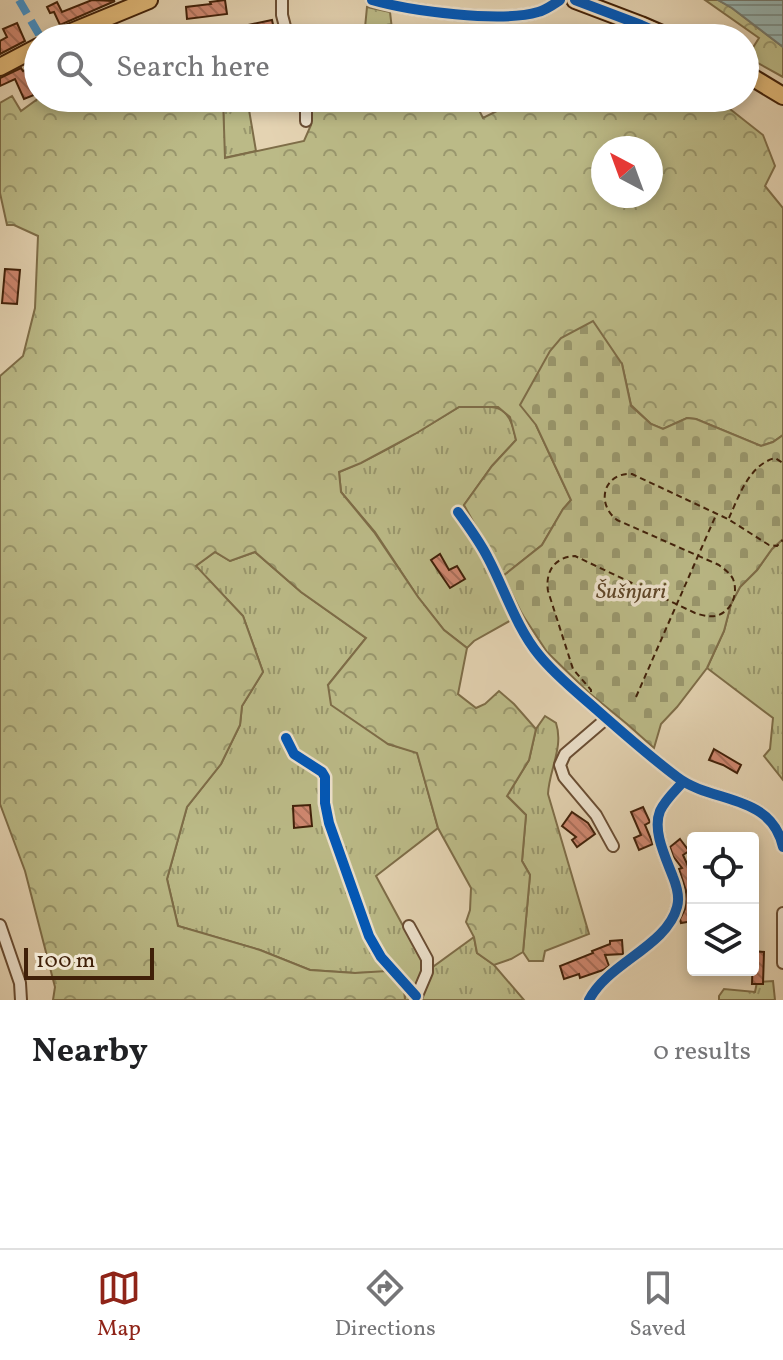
<!DOCTYPE html>
<meta charset="utf-8">
<style>
:root{--surface:#fff;--page:#f6f6f6;--text:#202124;--muted:#757577;--line:#e0e0e0;--accent:#8f2418}
body{margin:0;font-family:Vollkorn,serif;background:var(--page);color:var(--text)}
.controls{position:absolute;right:24px;bottom:24px;display:grid;overflow:hidden;border-radius:8px;box-shadow:0 4px 12px #0003}
.controls button{width:72px;height:72px;display:grid;place-items:center;padding:0;border:0;border-bottom:2px solid var(--line);background:var(--surface);color:var(--text);font:40px sans-serif}
.compass{position:absolute;left:591px;top:136px;width:72px;height:72px;border-radius:50%;background:var(--surface);box-shadow:0 4px 12px #0003;rotate:319deg}
.scale{position:absolute;left:24px;bottom:20px;width:130px;box-sizing:border-box;padding-left:8px;border:4px solid #402009;border-top:0;font-size:22px;line-height:28px;white-space:nowrap;color:#402009;-webkit-text-stroke:6px #ede2cd;paint-order:stroke}
.list{margin:0;padding:0;list-style:none}
h2{display:flex;justify-content:space-between;align-items:center;height:104px;margin:0;padding:0 32px;font-size:34px}
h2 small{font-size:26px;font-weight:400;color:var(--muted)}
.icon{flex:none;width:44px;height:44px;fill:none;stroke:currentColor;stroke-width:2;stroke-linecap:round;stroke-linejoin:round}
.map{position:relative;flex:none;width:783px;height:1000px;overflow:hidden}
.search{position:absolute;background:var(--surface);box-shadow:0 4px 12px #0003;left:24px;right:24px;top:24px;height:88px;display:flex;align-items:center;gap:20px;box-sizing:border-box;padding:0 28px;border-radius:44px;color:var(--muted);font-size:30px}
.sheet{height:248px;background:var(--surface)}
nav{display:flex;justify-content:space-around;align-items:center;box-sizing:border-box;height:112px;border-top:2px solid var(--line);background:var(--surface);font-size:22px;color:var(--muted)}
nav a{display:grid;justify-items:center;gap:4px}
nav .on{color:var(--accent)}
.map>svg:first-child{display:block}
</style>
<div class="map">
<svg width="783" height="1000" viewBox="0 0 783 1000">
<defs>
<pattern id="grass-tufts" width="24" height="20" patternUnits="userSpaceOnUse" patternTransform="scale(2)"><rect width="24" height="20" fill="#bbba87"/><path d="M3 7l-1-3M5 7V3M7 7l1-3M15 17l-1-3M17 17v-4M19 17l1-3" fill="none" stroke="#99976d"/></pattern>
<pattern id="forest-crowns" width="20" height="18" patternUnits="userSpaceOnUse" patternTransform="scale(2)"><rect width="20" height="18" fill="#bbba87"/><path d="M2 6a3 3 0 1 1 6 0M12 15a3 3 0 1 1 6 0" fill="none" stroke="#99976d"/></pattern>
<pattern id="cemetery-stones" width="16" height="16" patternUnits="userSpaceOnUse" patternTransform="scale(2)"><rect width="16" height="16" fill="#bbba87"/><path d="M2 7V4a2 2 0 0 1 4 0v3zM10 15v-3a2 2 0 0 1 4 0v3z" fill="#99976d"/></pattern>
<pattern id="water-rules" width="6" height="5" patternUnits="userSpaceOnUse" patternTransform="scale(2)"><rect width="6" height="5" fill="#97b6b3"/><path d="M0 2.5h6" fill="none" stroke="#7d9490"/></pattern>
<pattern id="building-back-hatch" width="6" height="6" patternUnits="userSpaceOnUse" patternTransform="scale(2)"><rect width="6" height="6" fill="#d08871"/><path d="M-1 5l2 2M0 0l6 6M5-1l2 2" fill="none" stroke="#aa6f5b"/></pattern>
</defs>
<rect width="100%" height="100%" fill="#e4d3b2"/>
<filter id="stains"><feTurbulence type="fractalNoise" baseFrequency=".0025" numOctaves="4"/><feColorMatrix values="0 0 0 0 .2 0 0 0 0 .09 0 0 0 0 .02 0 0 0 .5 -.17"/></filter>
<radialGradient id="worn" r=".72"><stop offset=".6" stop-color="#630" stop-opacity="0"/><stop offset="1" stop-color="#630" stop-opacity=".3"/></radialGradient>
<g fill="url(#grass-tufts)" stroke="#7e6d48" stroke-width="2">
<polygon points="223,98 247,98 256,151 224,158"/>
<path d="M459 407C494 407 509 400 516 440L492 466 464 505 493 556 522 614 474 641 467 648 444 630 418 597 375 532 341 492 339 472C381 455 420 431 459 407Z"/>
<polygon points="783,539 783,780 764,756 770,749 773,718 707,668 724,631 731,604 740,587 757,570 772,549"/>
<polygon points="215,552 230,561 255,552 301,592 366,638 328,685 388,744 417,752 438,828 376,876 421,959 434,966 474,937 477,953 494,965 524,1000 405,1000 404,989 387,972 355,973 310,970 260,950 178,926 167,879 187,807 221,764 240,725 242,706 263,672 243,616 195,566"/>
<path d="M545 716 556 723C564 747 549 770 548 794L589 934 545 951 543 961H529L523 952 530 875 522 861 526 815 507 796 529 760 536 729Z"/>
<polygon points="773,981 775,1000 719,1000 719,996 724,989 755,992 757,982"/>
</g>
<g fill="url(#forest-crowns)" stroke="#7e6d48" stroke-width="2" fill-rule="evenodd">
<polygon points="705,0 718,0 732,8 783,47 783,77 747,57 759,38"/>
<polygon points="367,7 390,12 393,38 364,38"/>
<path d="M12 96 21 111 39 98H179L180 100 223 98 225 158 304 141 311 125 310 98H470L476 104 483 118 507 106 509 98H716L763 135 775 166 765 186 783 208V435L773 442 761 446 696 419 687 418 663 429 651 424 631 405 622 364 536 425 571 500 563 509 542 545 503 576 464 505 492 466 516 440 510 417 498 407H459L415 434 361 463 339 472 341 492 374 532 418 597 444 630 467 648 458 694 476 708 485 704 499 691 514 704 536 729 529 760 507 796 526 815 522 861 530 875 523 952 511 959 494 965 477 953 474 937 466 922 470 910 471 888 438 828 417 753 388 744 331 705 328 685 366 638 301 592 255 552 230 561 215 552 196 566 243 616 263 672 242 706 240 725 221 764 187 807 167 879 178 926 260 950 310 970 355 973 387 971 404 989 405 1000H53L55 987 25 871 0 804V376L23 356 35 308 38 236 14 225H7L0 193V103ZM603 148H651V196H603Z"/>
</g>
<polygon fill="url(#cemetery-stones)" stroke="#7e6d48" stroke-width="2" points="593,321 622,364 631,406 651,424 663,429 687,418 696,419 761,446 773,442 783,435 783,539 772,549 757,570 740,587 731,604 724,631 707,668 677,707 661,724 654,748 627,724 588,692 547,652 522,614 503,576 542,545 563,509 571,500 536,425 520,405 550,351 561,338"/>
<polygon fill="url(#water-rules)" stroke="#747a6f" stroke-width="2" points="718,0 783,0 783,47 732,8"/>
<g fill="url(#building-back-hatch)" stroke="#402009" stroke-width="2">
<polygon points="92,0 115,1 60,25 54,12 50,13 47,7 57,2 62,12"/>
<polygon points="225,0 227,14 187,19 186,7 211,4 210,2"/>
<polygon points="272,20 275,34 251,38 248,25"/>
<polygon points="17,23 25,41 0,54 0,41 7,37 3,29"/>
<polygon points="482,26 551,30 551,38 481,38"/>
<polygon points="38,65 38,82 30,86 34,95 24,99 15,79 0,86 0,78 21,68 23,71"/>
<polygon points="5,269 20,270 17,304 2,303"/>
<polygon points="440,554 449,570 457,566 465,579 450,588 431,560"/>
<polygon points="714,749 741,765 737,773 723,765 709,760"/>
<polygon points="310,805 312,826 294,828 293,806"/>
<polygon points="643,807 650,822 645,825 653,844 639,850 634,838 641,835 631,812"/>
<polygon points="572,812 588,823 595,834 577,847 572,840 576,837 562,826"/>
<polygon points="680,839 689,851 683,855 693,877 693,921 681,923 680,919 685,909 686,891 679,869 682,868 673,856 670,847"/>
<polygon points="622,940 623,954 605,955 609,966 603,970 580,978 579,974 564,979 560,966 593,953 592,951 610,944 610,941"/>
<polygon points="753,951 764,952 763,984 752,984"/>
</g>
<g fill="none" stroke-linecap="round" stroke-linejoin="round">
<defs>
<g id="street">
<polyline points="282,0 282,15 288,38"/>
<path d="M372 0C410 11 501 23 538 12 546 10 554 4 560 0"/>
<polyline points="306,121 306,98"/>
<path d="M458 512C469 527 480 542 488 558 505 590 516 627 539 655 556 676 578 693 597 710 623 733 649 756 677 777 712 804 771 793 783 847"/>
<polyline points="607,718 565,754 560,765 564,777 596,815 613,846"/>
<polyline points="286,738 294,754 322,772 325,777 325,803 329,823 369,936 381,957 416,996"/>
<polyline points="783,913 783,963"/>
<polyline points="0,925 20,983 21,1000"/>
<polyline points="409,926 427,959 427,972 416,998"/>
<path d="M589 1000C608 963 667 946 677 907 680 897 677 887 673 877 666 858 652 831 660 811 665 800 675 791 683 782"/>
</g>
<g id="primary">
<polyline points="575,0 641,25 671,38"/>
<polyline points="57,38 149,0"/>
<polyline points="0,67 38,47"/>
<polyline points="745,73 783,96"/>
</g>
</defs>
<use href="#street" stroke="#694d33" stroke-width="14"/>
<use href="#primary" stroke="#402009" stroke-width="20"/>
<g stroke="#402009" stroke-width="2" stroke-dasharray="6 4" stroke-linecap="butt">
<path d="M729 518C739 496 749 465 775 458L783 463"/>
<path d="M591 692V690L573 669 548 591C545 571 555 557 575 556L695 613C701 615 708 617 715 616 731 613 739 594 733 579 730 573 724 569 719 565L617 520C595 503 604 472 632 474L728 519 769 545 777 546 783 540"/>
<polyline points="636,697 716,515"/>
</g>
<use href="#street" stroke="#ede2cd" stroke-width="10"/>
<use href="#primary" stroke="#e2ba79" stroke-width="16"/>
<polyline stroke="#3f94d2" stroke-width="8" stroke-dasharray="16 8" stroke-linecap="butt" points="19,0 41,38"/>
<defs>
<g id="cycleway">
<path d="M372 0C410 11 501 23 538 12 546 10 554 4 560 0"/>
<polyline points="575,0 641,25 671,38"/>
<path d="M458 512C469 527 480 542 488 558 505 590 516 627 539 655 556 676 578 693 597 710 623 733 649 756 677 777 712 804 771 793 783 847"/>
<polyline points="286,738 294,754 322,772 325,777 325,803 329,823 369,936 381,957 416,996"/>
<path d="M589 1000C608 963 667 946 677 907 680 897 677 887 673 877 666 858 652 831 660 811 665 800 675 791 683 782"/>
</g>
</defs>
<use href="#cycleway" stroke="#ede2cd" stroke-width="15"/>
<use href="#cycleway" stroke="#0057b8" stroke-width="10"/>
</g>
<g text-anchor="middle" dominant-baseline="central" stroke-width="7" stroke-linejoin="round" paint-order="stroke">
<g font-size="22" font-style="italic" fill="#5f4628" stroke="#ede2cd">
<text x="631" y="592">Šušnjari</text>
</g>
</g>
<rect width="100%" height="100%" filter="url(#stains)"/>
<rect width="100%" height="100%" fill="url(#worn)"/>
</svg>
<div class="controls">
<button><svg class="icon" aria-label="locate" viewBox="0 0 24 24"><circle cx="12" cy="12" r="6"/><path d="M12 2v4M12 18v4M2 12h4M18 12h4"/></svg></button>
<button><svg class="icon" aria-label="layers" viewBox="0 0 24 24"><path d="M12 4l9 5-9 5-9-5zM3 14l9 5 9-5"/></svg></button>
</div>
<svg class="compass" viewBox="-18 -18 36 36"><path d="M0-13l5 13h-10z" fill="#e53935"/><path d="M0 13l5-13h-10z" fill="#757577"/></svg>
<div class="scale">100 m</div>
<div class="search"><svg class="icon" aria-label="search" viewBox="0 0 24 24"><circle cx="10" cy="10" r="6"/><path d="M15 15l6 6"/></svg>Search here</div>
</div>
<section class="sheet">
<h2>Nearby<small>0 results</small></h2>
<ul class="list">
</ul>
</section>
<nav>
<a class="on"><svg class="icon" aria-label="map" viewBox="0 0 24 24"><path d="M3 6l6-2 6 2 6-2v14l-6 2-6-2-6 2zM9 4v14M15 6v14"/></svg>Map</a>
<a><svg class="icon" aria-label="directions" viewBox="0 0 24 24"><path d="M12 3l9 9-9 9-9-9zM9 14v-3h6M13 9l2 2-2 2"/></svg>Directions</a>
<a><svg class="icon" aria-label="saved" viewBox="0 0 24 24"><path d="M7 4h10v16l-5-4-5 4z"/></svg>Saved</a>
</nav>
